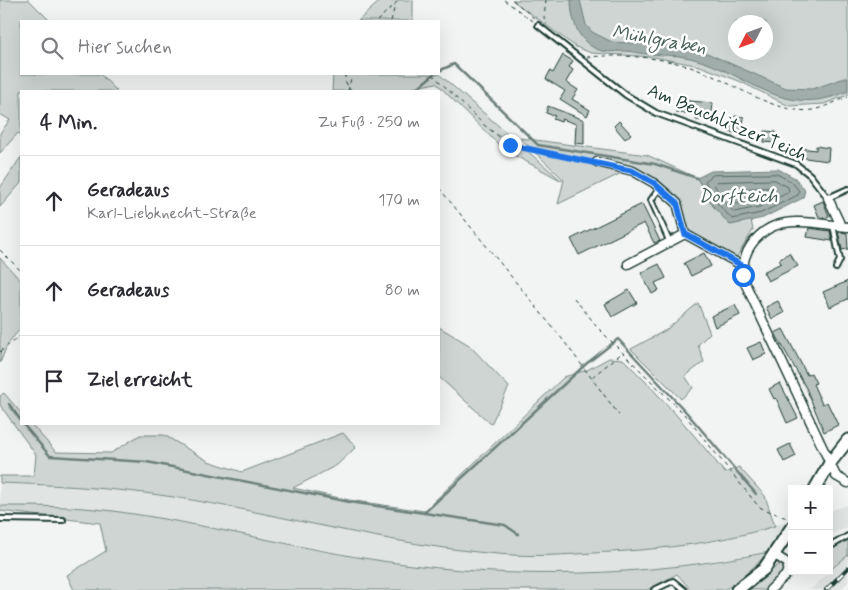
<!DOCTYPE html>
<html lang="de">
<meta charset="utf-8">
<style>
:root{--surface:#fff;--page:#f7f7f7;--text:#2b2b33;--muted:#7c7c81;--line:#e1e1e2}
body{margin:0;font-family:Mynerve,sans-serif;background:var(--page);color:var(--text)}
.controls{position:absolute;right:15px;bottom:15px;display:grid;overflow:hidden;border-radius:0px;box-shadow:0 5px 20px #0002}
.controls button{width:45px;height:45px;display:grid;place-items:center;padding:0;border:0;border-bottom:1px solid var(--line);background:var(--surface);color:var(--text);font:25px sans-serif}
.compass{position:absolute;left:728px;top:15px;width:45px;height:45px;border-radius:50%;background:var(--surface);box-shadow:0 5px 20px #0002;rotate:228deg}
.stop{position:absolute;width:15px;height:15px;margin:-11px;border:4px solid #1a73e8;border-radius:50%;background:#fff}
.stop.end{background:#1a73e8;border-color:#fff;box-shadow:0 1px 5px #0008}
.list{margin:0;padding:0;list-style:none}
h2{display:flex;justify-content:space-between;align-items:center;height:65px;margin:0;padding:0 20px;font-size:21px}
h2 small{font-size:16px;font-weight:400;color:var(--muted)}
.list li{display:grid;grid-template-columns:32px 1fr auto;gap:15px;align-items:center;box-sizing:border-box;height:90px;padding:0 20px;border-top:1px solid var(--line)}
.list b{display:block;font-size:19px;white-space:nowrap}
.list p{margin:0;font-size:16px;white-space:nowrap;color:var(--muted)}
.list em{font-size:16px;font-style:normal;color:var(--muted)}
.icon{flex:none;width:28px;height:28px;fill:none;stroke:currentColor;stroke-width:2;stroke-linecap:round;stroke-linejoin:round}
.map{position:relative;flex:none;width:848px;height:590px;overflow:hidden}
.search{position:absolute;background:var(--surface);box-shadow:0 5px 20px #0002;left:20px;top:20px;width:420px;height:55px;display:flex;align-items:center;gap:12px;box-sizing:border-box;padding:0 18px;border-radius:0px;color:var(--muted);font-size:19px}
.panel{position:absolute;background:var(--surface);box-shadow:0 5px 20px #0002;left:20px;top:90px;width:420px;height:335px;border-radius:0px}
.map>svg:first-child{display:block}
</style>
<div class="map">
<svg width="848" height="590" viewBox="0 0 848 590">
<rect width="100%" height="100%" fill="#f2f3f3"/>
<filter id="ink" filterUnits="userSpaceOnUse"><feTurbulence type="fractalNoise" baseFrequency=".02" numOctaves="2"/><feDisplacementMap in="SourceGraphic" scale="10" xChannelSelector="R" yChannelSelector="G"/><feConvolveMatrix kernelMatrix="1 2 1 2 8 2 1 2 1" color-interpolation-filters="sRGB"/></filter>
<g filter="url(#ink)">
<g fill="#e0e4e3">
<polygon points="0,483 93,487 172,497 390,538 498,554 577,554 658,548 713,542 786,522 782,530 792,528 792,539 773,544 769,552 664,568 613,573 546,575 464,571 388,562 112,511 0,506"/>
<polygon points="848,505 848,528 829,534 829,511"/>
<polygon points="848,555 848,582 840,590 810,590"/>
</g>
<g fill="#ced5d3" stroke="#768984" fill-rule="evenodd">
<polygon points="0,0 29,0 50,21 21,21 21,74 100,74 117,91 21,91 21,135 18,133 0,153 0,133 10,120 0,114"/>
<polygon points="381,0 413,0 413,21 358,21"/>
<path d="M512 0H848V95L824 104 789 106 739 81 700 66 654 57 591 53 576 47ZM736 22H766V52H736Z"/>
<polygon points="333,74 439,74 562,181 503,149 436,83 412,88 408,91 332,91"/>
<polygon points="520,138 647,155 697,178 713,206 730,225 751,220 753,230 735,260 689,233 680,202 634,167 558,204 564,180"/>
<polygon points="21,157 21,183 0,207 0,188"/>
<polygon points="0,258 21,281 21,328 8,343 0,363"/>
<polygon points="698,303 710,333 698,345 704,362 685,376 693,388 681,399 631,349 666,330"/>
<polygon points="439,327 469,345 509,387 491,424 439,377"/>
<path d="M609 358 623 359C660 395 693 433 725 473L739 467 765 496 775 526C716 544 654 550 593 553 561 555 530 557 498 554 389 545 281 514 173 497 115 488 58 485 0 483V476H34L36 455 0 405V396L4 393 21 413V424H31L56 452 111 453 140 435H164L208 461 242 472 343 433 356 447 337 465 293 488 349 500 424 511 564 377 587 370Z"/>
<path d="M0 506C37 506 76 506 113 511 205 523 296 549 389 562 516 580 643 577 769 552L737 583 723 590H691L677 574 647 590H74L67 575 106 551 100 523 0 511Z"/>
<polygon points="848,539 848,555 829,571 829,551"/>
<polygon points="778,565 784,565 784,572 765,590 750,590"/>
</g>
<g fill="#a1adaa" stroke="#6d807b">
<path d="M571 0H580L586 25 592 32 612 42 686 46 709 54 786 88 812 89 848 77V91C776 123 744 65 679 56 669 55 658 55 648 54 641 54 633 51 625 51 617 51 607 53 599 50 578 43 571 19 571 0Z"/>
<polygon points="778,169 795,178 805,190 803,198 763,218 730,225 713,206 697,178 711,171"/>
</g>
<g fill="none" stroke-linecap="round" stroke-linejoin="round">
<g stroke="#536a63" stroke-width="1">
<polygon points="777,174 792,182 799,191 798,195 761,213 732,219 717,203 705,181 713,175"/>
<polygon points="775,180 788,187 789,192 759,207 734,212 722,200 714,184 716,182"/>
<path d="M772 188 775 191C764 199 750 201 737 204L726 192 729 189Z"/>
</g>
<g stroke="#6d807b" stroke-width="2.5">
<polyline points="439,71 454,64 538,145 655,164 697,178"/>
<polyline points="414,91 434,74"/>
<polyline points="9,404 21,421"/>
<polyline points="23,424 50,456 147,462 350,502 505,525 518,534"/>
<polyline points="425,512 586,364 618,339 687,413 756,494"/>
</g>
</g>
<g fill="#b7c1bd" stroke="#1f3d34">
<polygon points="563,55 573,61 569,67 573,70 566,82 578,90 572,99 590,110 587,116 560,99 565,91 546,79 550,71 553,73"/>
<polygon points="678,100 713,103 711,121 696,120 697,115 676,112"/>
<polygon points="548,106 584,120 584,144 575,143 576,124 562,119 561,122 553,119 555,116 546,113"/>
<polygon points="735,116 744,117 742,134 729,132 731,120"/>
<polygon points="619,121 631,134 625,139 614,126"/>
<polygon points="765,131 776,132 775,143 764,142"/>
<polygon points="816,146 829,148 828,161 798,157 799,148 816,150"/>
<polygon points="823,201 829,216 825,218 819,217 814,205"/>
<polygon points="642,204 660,241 654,243 644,223 579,255 571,239"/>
<polygon points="809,228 830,231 832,241 807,237"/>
<polygon points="838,232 847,233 848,249 842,250"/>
<polygon points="704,253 711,266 691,276 684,263"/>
<polygon points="789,253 798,266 768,281 763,272 781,263 779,260"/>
<polygon points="659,264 666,278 655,283 659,290 652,294 641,273"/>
<polygon points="848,281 848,299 830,307 823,292"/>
<polygon points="629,290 637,303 612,317 605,304"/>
<polygon points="778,301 784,313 772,319 766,307"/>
<polygon points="735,305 740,315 715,327 711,316"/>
<polygon points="783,329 807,375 811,373 816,383 813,384 822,404 827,402 838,425 824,432 806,388 775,333"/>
<polygon points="761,342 766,354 753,360 747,348"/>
<polygon points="780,383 798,418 787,423 776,398 774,399 769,389"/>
<polygon points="790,444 796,456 784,462 778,450"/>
</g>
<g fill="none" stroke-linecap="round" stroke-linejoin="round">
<defs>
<g id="lane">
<polyline points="538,25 626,95 656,113 796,164 810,175 828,198 848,189"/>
<polyline points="660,188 651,200 670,243"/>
<polyline points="833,225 840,260 836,268"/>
<polyline points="0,519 63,520"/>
<polyline points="829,547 848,536"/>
<polyline points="654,590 673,581 684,590"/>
</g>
<g id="street">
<polyline points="597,162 633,171 654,183 677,203 685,234 743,266"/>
<polyline points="828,198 841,226"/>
<path d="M848 227C830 225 812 221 794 222 762 223 738 250 744 281L836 476 848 483"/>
<polyline points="628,264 685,234"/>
<polyline points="770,590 786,575 789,564 775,555"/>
</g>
<g id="secondary">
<polyline points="815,489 830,463 848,440"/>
<polyline points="737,590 764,569 792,527"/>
</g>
</defs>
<use href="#lane" stroke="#1f3d34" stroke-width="8"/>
<use href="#street" stroke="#1f3d34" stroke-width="11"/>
<use href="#secondary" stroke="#1f3d34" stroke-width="15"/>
<g stroke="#1f3d34" stroke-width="1" stroke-dasharray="4 4" stroke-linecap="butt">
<polyline points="504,0 533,21"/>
<polyline points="513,0 536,20"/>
<polyline points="546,0 544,18 547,24"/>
<polyline points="377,21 399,0"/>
<polyline points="391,21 395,5"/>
<path d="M587 57C623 54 668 57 701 71 733 83 777 115 812 110 824 108 836 101 848 97"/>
<polyline points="345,74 345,81 351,91"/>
<polyline points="432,74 484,125 510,145 589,161"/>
<polyline points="348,91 352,74"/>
<polyline points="439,188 563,340 619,415"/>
<polyline points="0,250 21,271"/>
<polyline points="574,298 600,330 684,414 759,507 789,519"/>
<polyline points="0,352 21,335"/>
<polyline points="592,377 622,353"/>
</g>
<use href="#lane" stroke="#fff" stroke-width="4"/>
<use href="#street" stroke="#fff" stroke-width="8"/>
<use href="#secondary" stroke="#fff" stroke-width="11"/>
<defs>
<polyline id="rail" points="826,590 848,568"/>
</defs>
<use href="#rail" stroke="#1f3d34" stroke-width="4.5"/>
<use href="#rail" stroke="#fff" stroke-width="2.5" stroke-dasharray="8" stroke-linecap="butt"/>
</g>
</g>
<g fill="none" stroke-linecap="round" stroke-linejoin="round" filter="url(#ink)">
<polyline stroke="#1a73e8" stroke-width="6" points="510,145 633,171 654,183 677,203 685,234 743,266 743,275"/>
</g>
<g text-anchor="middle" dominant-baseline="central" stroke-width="5" stroke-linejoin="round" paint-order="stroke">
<g font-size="18" fill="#1f3d34" stroke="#fff">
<text transform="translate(727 123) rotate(23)">Am Beuchlitzer Teich</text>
</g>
<g font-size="19" font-style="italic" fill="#465f57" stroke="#fff">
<text transform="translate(659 40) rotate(10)">Mühlgraben</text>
<text x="738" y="196">Dorfteich</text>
</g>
</g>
</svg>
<div class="controls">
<button>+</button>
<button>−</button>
</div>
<svg class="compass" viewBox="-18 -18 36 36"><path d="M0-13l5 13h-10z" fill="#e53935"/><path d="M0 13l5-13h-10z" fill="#7c7c81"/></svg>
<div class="stop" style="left:743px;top:275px"></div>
<div class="stop end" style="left:510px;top:145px"></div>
<div class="search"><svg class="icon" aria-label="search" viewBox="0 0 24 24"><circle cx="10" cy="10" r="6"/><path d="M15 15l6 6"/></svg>Hier suchen</div>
<section class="panel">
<h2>4 Min.<small>Zu Fuß · 250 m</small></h2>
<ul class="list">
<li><svg class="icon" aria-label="ahead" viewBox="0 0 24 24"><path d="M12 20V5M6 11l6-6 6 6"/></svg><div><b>Geradeaus</b><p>Karl-Liebknecht-Straße</p></div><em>170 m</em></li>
<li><svg class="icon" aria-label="ahead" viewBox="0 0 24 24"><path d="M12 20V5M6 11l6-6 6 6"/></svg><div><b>Geradeaus</b></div><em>80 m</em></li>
<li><svg class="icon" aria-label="arrive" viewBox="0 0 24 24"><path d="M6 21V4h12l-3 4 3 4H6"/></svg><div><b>Ziel erreicht</b></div></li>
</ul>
</section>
</div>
